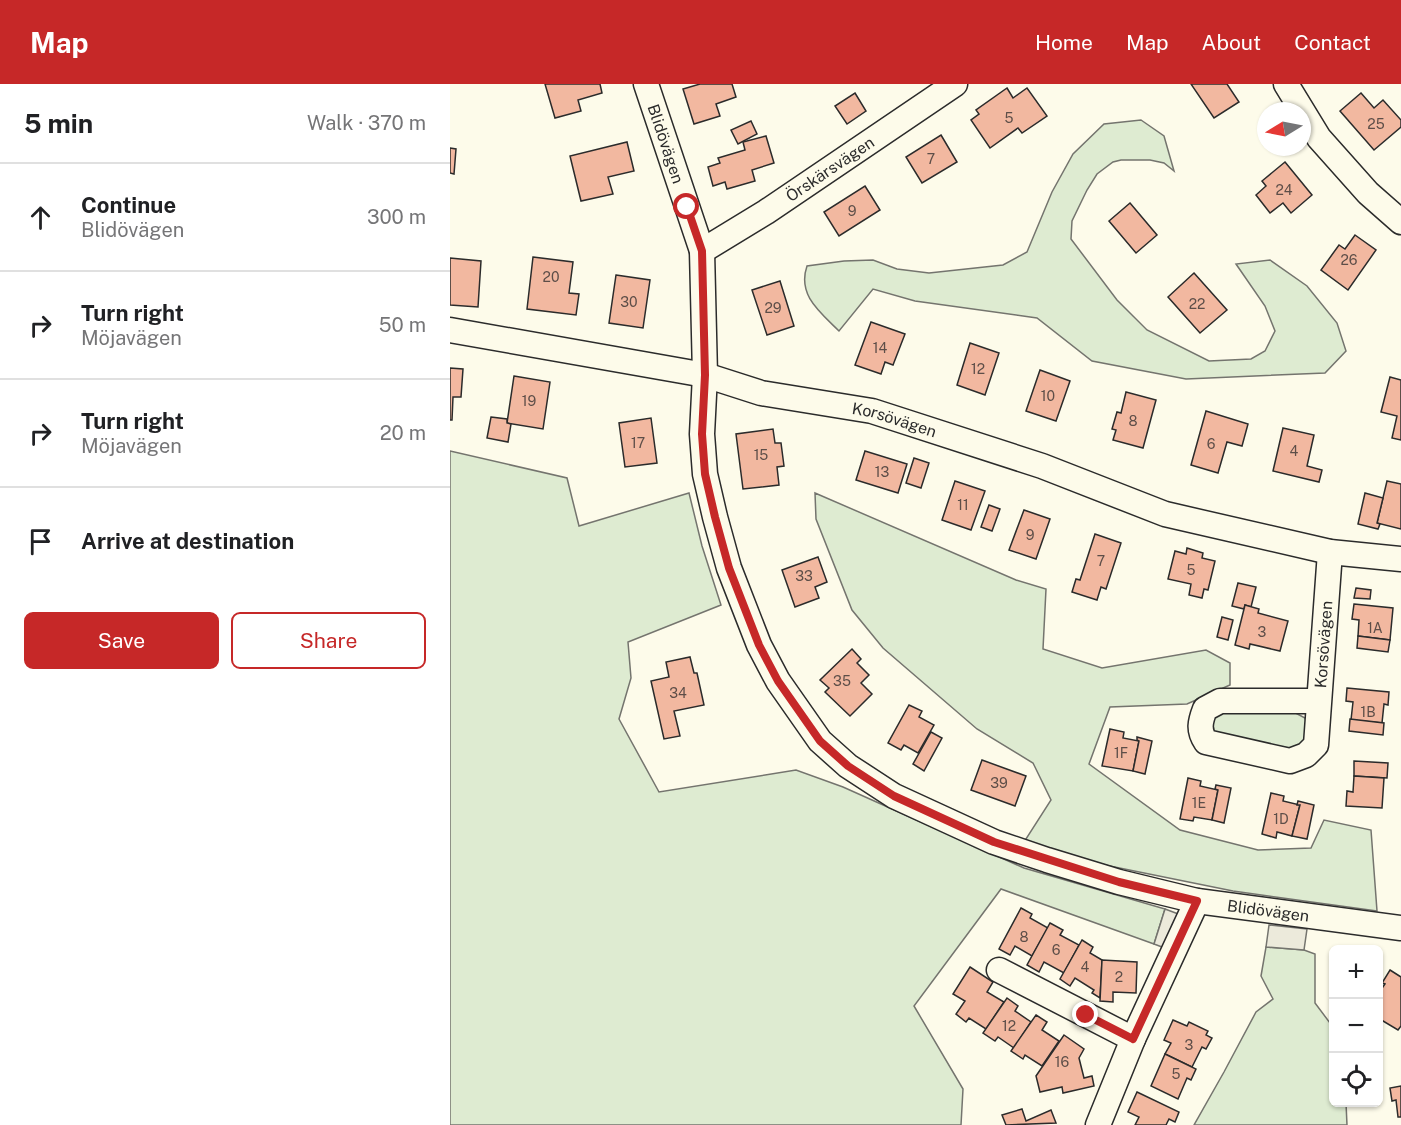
<!DOCTYPE html>
<meta charset="utf-8">
<style>
:root{--surface:#fff;--page:#f6f6f6;--text:#202124;--muted:#757577;--line:#e0e0e0;--accent:#c62828}
body{margin:0;font-family:"Public Sans",sans-serif;background:var(--page);color:var(--text)}
.controls{position:absolute;right:18px;bottom:18px;display:grid;overflow:hidden;border-radius:9px;box-shadow:0 2px 4px #0004}
.controls button{width:54px;height:54px;display:grid;place-items:center;padding:0;border:0;border-bottom:2px solid var(--line);background:var(--surface);color:var(--text);font:30px sans-serif}
.compass{position:absolute;left:807px;top:18px;width:54px;height:54px;border-radius:50%;background:var(--surface);box-shadow:0 2px 4px #0004;rotate:260deg}
.stop{position:absolute;width:18px;height:18px;margin:-14px;border:4px solid #c62828;border-radius:50%;background:#fff}
.stop.end{background:#c62828;border-color:#fff;box-shadow:0 2px 6px #0008}
.list{margin:0;padding:0;list-style:none}
h2{display:flex;justify-content:space-between;align-items:center;height:78px;margin:0;padding:0 24px;font-size:26px}
h2 small{font-size:20px;font-weight:400;color:var(--muted)}
.list li{display:grid;grid-template-columns:39px 1fr auto;gap:18px;align-items:center;box-sizing:border-box;height:108px;padding:0 24px;border-top:2px solid var(--line)}
.list b{display:block;font-size:22px;white-space:nowrap}
.list p{margin:0;font-size:20px;white-space:nowrap;color:var(--muted)}
.list em{font-size:20px;font-style:normal;color:var(--muted)}
.actions{display:flex;gap:12px;padding:18px 24px}
.actions a{flex:1;padding:14px 0;border:2px solid var(--accent);border-radius:9px;text-align:center;font-size:21px;color:var(--accent)}
.actions .main{background:var(--accent);color:#fff}
.icon{flex:none;width:33px;height:33px;fill:none;stroke:currentColor;stroke-width:2;stroke-linecap:round;stroke-linejoin:round}
.map{position:relative;flex:none;width:951px;height:1041px;overflow:hidden}
header{display:flex;align-items:center;gap:36px;box-sizing:border-box;height:84px;padding:0 30px;background:var(--accent);color:#fff}
header strong{font-size:28px}
nav{display:flex;gap:33px;margin-inline-start:auto;font-size:21px}
main{display:flex}
aside{flex:1;background:var(--surface)}
.map>svg:first-child{display:block}
</style>
<header>
<strong>Map</strong>
<nav><a>Home</a><a>Map</a><a>About</a><a>Contact</a></nav>
</header>
<main>
<aside>
<h2>5 min<small>Walk · 370 m</small></h2>
<ul class="list">
<li><svg class="icon" aria-label="ahead" viewBox="0 0 24 24"><path d="M12 20V5M6 11l6-6 6 6"/></svg><div><b>Continue</b><p>Blidövägen</p></div><em>300 m</em></li>
<li><svg class="icon" aria-label="right" viewBox="0 0 24 24"><path d="M7 20v-9h11M14 6l5 5-5 5"/></svg><div><b>Turn right</b><p>Möjavägen</p></div><em>50 m</em></li>
<li><svg class="icon" aria-label="right" viewBox="0 0 24 24"><path d="M7 20v-9h11M14 6l5 5-5 5"/></svg><div><b>Turn right</b><p>Möjavägen</p></div><em>20 m</em></li>
<li><svg class="icon" aria-label="arrive" viewBox="0 0 24 24"><path d="M6 21V4h12l-3 4 3 4H6"/></svg><div><b>Arrive at destination</b></div></li>
</ul>
<div class="actions"><a class="main">Save</a><a>Share</a></div>
</aside>
<div class="map">
<svg width="951" height="1041" viewBox="0 0 951 1041">
<rect width="100%" height="100%" fill="#fdfbea"/>
<g fill="#deebd1" stroke="#74746e" stroke-width="1.5">
<path d="M691 36 714 52 724 87 714 79 700 76H671L663 78 647 90 637 106 622 137 621 155 667 216 697 246 759 277 801 275 815 267 825 247 815 222 786 180 820 176 857 202 887 239 896 267 875 289 736 295 642 277 587 234 465 217 423 205 389 247C370 228 347 211 357 182L394 177 423 176 447 185 479 189 553 181 577 168 602 108 623 70 654 40Z"/>
<polygon points="0,367 117,394 129,442 239,409 252,462 271,521 178,558 181,594 169,635 209,708 346,686 393,703 574,784 715,825 704,860 551,805 464,922 513,1005 511,1041 0,1041"/>
<polygon points="365,409 566,496 596,505 593,565 652,584 756,566 780,579 780,601 737,620 660,623 639,680 730,746 808,766 861,764 874,736 921,746 927,827 783,807 625,775 574,758 601,716 583,679 527,645 433,564 402,526 366,435"/>
<polygon points="840,626 855,634 858,644 853,662 841,666 763,651 762,635 774,627"/>
<polygon points="816,863 854,866 865,870 865,919 883,943 884,1018 896,1019 897,1041 744,1041 774,988 806,928 823,915 811,892"/>
</g>
<g fill="#eceadb" stroke="#74746e" stroke-width="1.5">
<polygon points="715,825 731,831 720,866 704,860"/>
<polygon points="819,841 857,845 854,866 816,863"/>
</g>
<g fill="#f2b8a0" stroke="#2b2b2b" stroke-width="1.5">
<polygon points="95,0 150,0 152,9 128,16 131,27 105,34"/>
<polygon points="250,0 282,0 286,13 266,20 270,32 244,40 233,5"/>
<polygon points="741,0 777,0 789,18 764,34"/>
<polygon points="557,4 563,14 577,4 597,32 572,49 568,44 540,64 521,36 529,30 526,26"/>
<polygon points="405,9 416,27 397,40 385,22"/>
<polygon points="911,9 924,24 933,16 951,36 951,43 924,66 890,27"/>
<polygon points="301,37 307,50 288,60 281,46"/>
<polygon points="491,51 507,78 472,99 456,73"/>
<polygon points="316,52 324,79 302,86 305,97 277,105 275,98 263,102 258,83 270,79 268,74 295,66 293,58"/>
<polygon points="177,58 184,87 158,93 163,110 131,117 120,72"/>
<polygon points="0,64 6,65 4,90 0,89"/>
<polygon points="835,78 862,111 841,129 833,119 820,129 806,111 816,102 812,97"/>
<polygon points="415,102 430,126 389,152 374,128"/>
<polygon points="680,119 707,151 686,169 659,137"/>
<polygon points="905,151 926,166 898,206 871,186 889,161 895,165"/>
<polygon points="83,173 123,178 119,209 129,210 126,231 77,225"/>
<polygon points="0,174 31,177 28,223 0,221"/>
<polygon points="744,189 777,226 750,249 718,213"/>
<polygon points="166,191 200,196 193,244 159,239"/>
<polygon points="330,197 344,242 317,251 302,206"/>
<polygon points="421,238 455,250 443,281 435,278 431,290 405,281"/>
<polygon points="520,259 549,269 535,311 507,301"/>
<polygon points="0,284 13,285 11,313 3,313 2,336 0,336"/>
<polygon points="590,286 620,297 606,337 576,327"/>
<polygon points="64,292 100,298 93,345 57,339"/>
<polygon points="940,293 951,296 951,356 942,354 947,332 931,328"/>
<polygon points="676,308 706,316 693,364 663,356 666,346 662,345 667,328 671,329"/>
<polygon points="756,327 798,340 792,362 777,358 768,389 741,381"/>
<polygon points="41,333 57,335 57,339 61,340 58,358 37,354"/>
<polygon points="201,334 207,379 175,383 169,339"/>
<polygon points="833,344 864,351 857,382 872,386 869,398 823,387"/>
<polygon points="323,345 325,359 331,359 334,382 327,383 329,401 293,405 286,350"/>
<polygon points="415,367 457,380 448,409 406,396"/>
<polygon points="464,374 479,379 471,404 456,399"/>
<polygon points="505,397 535,407 521,446 492,436"/>
<polygon points="937,397 951,400 951,445 927,439"/>
<polygon points="915,409 933,414 927,439 930,440 928,445 908,440"/>
<polygon points="539,421 550,425 542,447 531,443"/>
<polygon points="574,426 600,435 586,475 559,466"/>
<polygon points="645,450 671,459 656,505 651,503 647,516 622,508 626,495 630,496"/>
<polygon points="737,464 753,469 752,474 765,477 758,506 754,505 752,514 739,511 741,500 718,495 725,467 736,470"/>
<polygon points="368,473 377,498 365,503 369,514 345,523 332,486"/>
<polygon points="788,499 806,503 801,523 795,521 794,525 782,522"/>
<polygon points="906,504 921,506 920,515 904,514"/>
<polygon points="904,520 943,524 940,556 908,552 909,536 902,535"/>
<polygon points="795,521 809,525 808,529 838,537 830,567 800,560 799,565 785,561"/>
<polygon points="772,533 783,536 778,556 767,553"/>
<polygon points="908,552 940,556 938,568 907,564"/>
<polygon points="402,565 411,575 407,579 419,591 411,599 422,610 400,632 375,608 379,604 370,596"/>
<polygon points="240,573 244,589 247,589 254,621 224,627 230,652 214,655 201,597 219,593 216,578"/>
<polygon points="897,604 939,608 938,621 934,620 932,639 901,636 903,618 896,617"/>
<polygon points="459,621 472,627 469,633 484,641 468,669 454,661 451,666 438,659"/>
<polygon points="900,635 934,639 933,651 899,647"/>
<polygon points="660,645 674,648 673,654 689,657 683,687 652,682"/>
<polygon points="481,648 492,654 474,687 463,680"/>
<polygon points="687,653 702,657 695,690 683,687 689,657 687,656"/>
<polygon points="532,676 576,692 565,722 521,706"/>
<polygon points="904,677 938,679 937,694 904,692"/>
<polygon points="904,692 934,694 932,724 896,722 897,707 903,708"/>
<polygon points="738,694 751,697 750,702 768,706 762,736 744,733 743,737 730,735"/>
<polygon points="766,701 781,704 774,739 762,736 768,706 765,705"/>
<polygon points="821,709 834,712 833,717 850,721 842,752 827,748 826,754 812,750"/>
<polygon points="848,717 864,721 857,755 842,752 850,721 847,721"/>
<polygon points="571,824 582,830 580,834 598,844 582,872 565,862 560,871 549,865"/>
<polygon points="600,839 613,846 610,851 629,861 614,889 594,878 589,888 577,881"/>
<polygon points="632,856 643,863 640,869 652,876 650,914 642,909 644,906 625,894 620,902 610,895"/>
<polygon points="652,876 687,878 686,909 663,908 663,918 650,917"/>
<polygon points="520,883 543,898 537,908 554,918 536,945 519,934 516,938 506,930 515,917 503,910"/>
<polygon points="940,886 951,893 951,942 948,946 928,934 928,910 935,900 932,899"/>
<polygon points="557,914 568,922 565,927 581,938 564,964 548,953 545,957 533,949"/>
<polygon points="586,931 597,938 592,946 609,957 592,982 575,971 573,975 561,967"/>
<polygon points="723,936 737,942 739,938 758,947 756,951 762,954 756,965 752,963 742,983 715,970 721,959 714,956"/>
<polygon points="614,951 634,965 629,974 634,994 642,992 644,1002 613,1009 612,1003 590,1008 586,992"/>
<polygon points="715,970 746,985 741,996 737,994 728,1015 701,1002"/>
<polygon points="951,1002 951,1033 948,1033 946,1016 942,1017 940,1004"/>
<polygon points="687,1008 729,1028 725,1038 719,1035 716,1041 685,1041 689,1033 678,1028"/>
<polygon points="572,1025 576,1037 601,1026 606,1039 556,1041 552,1031"/>
</g>
<g fill="none" stroke-linecap="round" stroke-linejoin="round">
<defs>
<g id="minor">
<path id="s1" d="M196 0 252 167 255 291 252 350 255 390 265 433 279 484 309 561 328 597 370 657 398 682 444 712 544 758 597 776 669 798 747 817 951 844"/>
<polyline points="836,0 869,54 918,109 951,138"/>
<path id="s2" d="M252 167 316 128 505 0"/>
<path id="s3" d="M0 246 255 291 311 309 422 327 592 382 715 430 880 468 951 475"/>
<path id="s4" d="M868 617H770L755 625C750 638 748 646 756 658L840 677 856 671 866 661 880 468"/>
<polyline points="549,886 683,955"/>
<polyline points="648,1041 683,955 747,817"/>
</g>
</defs>
<use href="#minor" stroke="#2b2b2b" stroke-width="27"/>
<use href="#minor" stroke="#fdfbea" stroke-width="24"/>
</g>
<g fill="none" stroke-linecap="round" stroke-linejoin="round">
<polyline stroke="#c62828" stroke-width="8" points="237,123 252,167 255,291 252,350 255,390 265,433 279,484 309,561 328,597 370,657 398,682 444,712 544,758 669,798 747,817 683,955 636,931"/>
</g>
<g text-anchor="middle" dominant-baseline="central" stroke-width="4.5" stroke-linejoin="round" paint-order="stroke">
<g font-size="14" fill="#5d4e48">
<text x="559" y="34">5</text>
<text x="926" y="40">25</text>
<text x="481" y="75">7</text>
<text x="834" y="106">24</text>
<text x="402" y="127">9</text>
<text x="899" y="176">26</text>
<text x="101" y="193">20</text>
<text x="179" y="218">30</text>
<text x="747" y="220">22</text>
<text x="323" y="224">29</text>
<text x="430" y="264">14</text>
<text x="528" y="285">12</text>
<text x="598" y="312">10</text>
<text x="79" y="317">19</text>
<text x="683" y="337">8</text>
<text x="188" y="359">17</text>
<text x="761" y="360">6</text>
<text x="844" y="367">4</text>
<text x="311" y="371">15</text>
<text x="432" y="388">13</text>
<text x="513" y="421">11</text>
<text x="580" y="451">9</text>
<text x="651" y="477">7</text>
<text x="741" y="486">5</text>
<text x="354" y="492">33</text>
<text x="925" y="544">1A</text>
<text x="812" y="548">3</text>
<text x="392" y="597">35</text>
<text x="228" y="609">34</text>
<text x="918" y="628">1B</text>
<text x="671" y="669">1F</text>
<text x="549" y="699">39</text>
<text x="749" y="719">1E</text>
<text x="831" y="735">1D</text>
<text x="574" y="853">8</text>
<text x="606" y="866">6</text>
<text x="635" y="883">4</text>
<text x="669" y="893">2</text>
<text x="559" y="942">12</text>
<text x="739" y="961">3</text>
<text x="612" y="978">16</text>
<text x="726" y="990">5</text>
</g>
<g font-size="16" fill="#2b2b2b" stroke="#fdfbea">
<text stroke="none"><textPath href="#s1" startOffset="63">Blidövägen</textPath></text>
<text stroke="none"><textPath href="#s2" startOffset="152">Örskärsvägen</textPath></text>
<text stroke="none"><textPath href="#s3" startOffset="454">Korsövägen</textPath></text>
<text stroke="none"><textPath href="#s4" startOffset="368">Korsövägen</textPath></text>
<text stroke="none"><textPath href="#s1" startOffset="1179">Blidövägen</textPath></text>
</g>
</g>
</svg>
<div class="controls">
<button>+</button>
<button>−</button>
<button><svg class="icon" aria-label="locate" viewBox="0 0 24 24"><circle cx="12" cy="12" r="6"/><path d="M12 2v4M12 18v4M2 12h4M18 12h4"/></svg></button>
</div>
<svg class="compass" viewBox="-18 -18 36 36"><path d="M0-13l5 13h-10z" fill="#e53935"/><path d="M0 13l5-13h-10z" fill="#757577"/></svg>
<div class="stop" style="left:237px;top:123px"></div>
<div class="stop end" style="left:636px;top:931px"></div>
</div>
</main>
